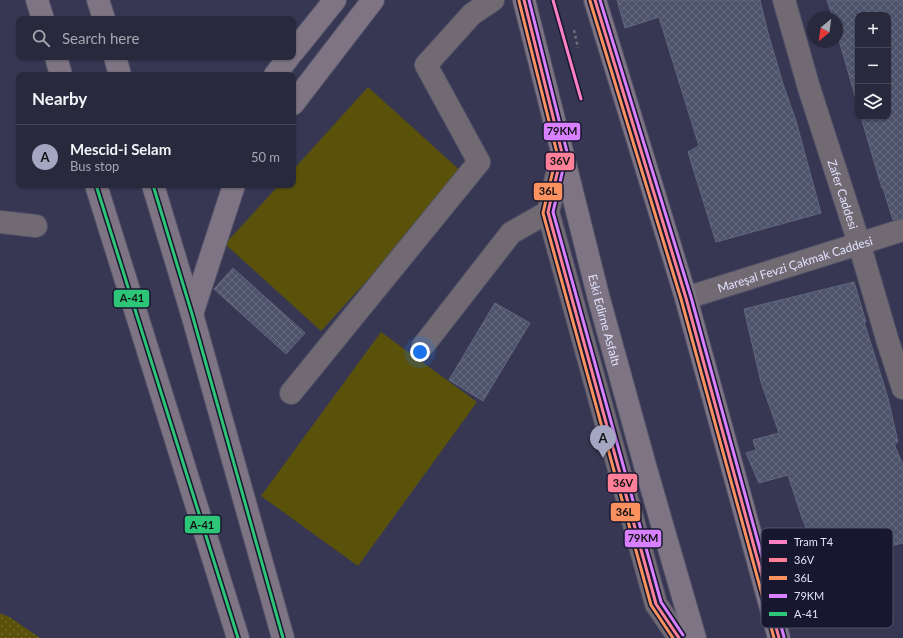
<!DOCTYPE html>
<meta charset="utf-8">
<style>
:root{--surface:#29293e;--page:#353549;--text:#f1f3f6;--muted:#a5a6b0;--line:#454558;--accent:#a4a6c2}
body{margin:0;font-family:Lato,sans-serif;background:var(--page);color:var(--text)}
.controls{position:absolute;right:12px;top:12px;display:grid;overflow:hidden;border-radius:8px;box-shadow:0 1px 3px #0004}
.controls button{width:36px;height:36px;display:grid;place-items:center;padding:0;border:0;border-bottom:1px solid var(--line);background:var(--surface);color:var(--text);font:20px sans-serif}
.compass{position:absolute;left:807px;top:12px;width:36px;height:36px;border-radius:50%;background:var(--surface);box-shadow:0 1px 3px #0004;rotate:209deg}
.you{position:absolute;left:420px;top:352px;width:14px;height:14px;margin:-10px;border:3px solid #fff;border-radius:50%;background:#1a73e8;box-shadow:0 0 0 6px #1a73e833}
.badge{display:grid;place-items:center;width:26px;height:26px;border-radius:50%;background:var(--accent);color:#111;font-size:13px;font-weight:700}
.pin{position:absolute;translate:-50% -33px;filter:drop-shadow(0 1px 2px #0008)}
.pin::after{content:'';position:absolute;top:21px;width:14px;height:12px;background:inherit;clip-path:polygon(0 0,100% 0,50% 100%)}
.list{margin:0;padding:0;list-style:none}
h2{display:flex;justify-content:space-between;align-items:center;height:52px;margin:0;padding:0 16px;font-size:17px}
h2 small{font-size:13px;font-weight:400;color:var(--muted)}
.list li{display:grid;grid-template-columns:26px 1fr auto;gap:12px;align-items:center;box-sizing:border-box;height:64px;padding:0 16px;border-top:1px solid var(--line)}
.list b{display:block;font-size:15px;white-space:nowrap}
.list p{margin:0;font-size:13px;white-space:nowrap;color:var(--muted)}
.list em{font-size:13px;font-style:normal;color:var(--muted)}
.icon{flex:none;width:22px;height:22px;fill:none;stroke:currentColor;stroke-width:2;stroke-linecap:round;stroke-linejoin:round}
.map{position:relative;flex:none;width:903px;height:638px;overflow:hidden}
.search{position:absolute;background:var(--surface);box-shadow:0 1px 3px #0004;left:16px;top:16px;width:280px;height:44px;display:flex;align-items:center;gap:10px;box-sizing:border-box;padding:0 14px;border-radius:8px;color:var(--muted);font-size:15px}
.panel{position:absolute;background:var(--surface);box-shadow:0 1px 3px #0004;left:16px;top:72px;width:280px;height:116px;border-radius:8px}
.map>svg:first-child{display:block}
</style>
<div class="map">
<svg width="903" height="638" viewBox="0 0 903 638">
<defs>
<pattern id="grass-dots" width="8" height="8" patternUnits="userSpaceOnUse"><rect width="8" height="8" fill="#5a520b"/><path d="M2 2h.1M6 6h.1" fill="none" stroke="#716b30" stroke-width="1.8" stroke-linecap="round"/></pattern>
<pattern id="building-cross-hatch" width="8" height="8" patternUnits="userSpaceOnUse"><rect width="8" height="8" fill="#4d536a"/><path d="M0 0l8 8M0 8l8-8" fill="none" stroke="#666b80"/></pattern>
</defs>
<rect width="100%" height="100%" fill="#373753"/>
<polygon fill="url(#grass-dots)" points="0,613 11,618 40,638 0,638"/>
<g fill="#5a520b">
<polygon points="368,87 464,174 321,331 225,244 279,185 293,185 293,170"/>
<polygon points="381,332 477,402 358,566 261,496"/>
</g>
<g fill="url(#building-cross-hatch)" stroke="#61677e">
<polygon points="617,0 760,0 768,33 783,84 796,121 821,213 716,242 688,152 699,146 659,17 625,28"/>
<polygon points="827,0 903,0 903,218 893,220 883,188 882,188 861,117 888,117 888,15 858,15 858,106 837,33 837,18 833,18"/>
<polygon points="233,268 305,333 286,354 214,289"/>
<polygon points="854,282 866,322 864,322 888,398 898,442 894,444 903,465 903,543 821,562 802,518 788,475 759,483 746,453 756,450 753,440 779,433 761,382 744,309"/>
<polygon points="495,303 530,323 483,401 449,380"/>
</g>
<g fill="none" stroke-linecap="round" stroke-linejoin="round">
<defs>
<g id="minor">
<path id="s1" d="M784 0 809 88 859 243 888 342 903 388"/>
<polyline points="562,153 548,212 656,604 679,638"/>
<polyline points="0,222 36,226"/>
<path id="s2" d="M686 298 903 230"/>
<polyline points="423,346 511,233 548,212"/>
<polyline points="291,393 479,162 426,65 472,14 493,0"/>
</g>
<g id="major">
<polyline points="37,0 43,19"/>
<polyline points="98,0 104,19"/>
<path id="s3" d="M524 0 599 299 646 469 695 638"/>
<polyline points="595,0 686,298 779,638"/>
<polyline points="293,52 335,0"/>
<polyline points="56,57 61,75"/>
<polyline points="115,57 120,75"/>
<polyline points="275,75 289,57"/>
<polyline points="293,104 373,0"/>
<polyline points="96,185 238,638"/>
<polyline points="153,185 192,314 283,638"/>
<polyline points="192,314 234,185"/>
</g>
</defs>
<use href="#minor" stroke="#515268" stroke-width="24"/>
<use href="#major" stroke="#515268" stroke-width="24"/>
<polyline stroke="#706b78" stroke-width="2.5" stroke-dasharray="3 3" stroke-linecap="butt" points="574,30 578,48"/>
<use href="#minor" stroke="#726a73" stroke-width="22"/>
<use href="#major" stroke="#7e7483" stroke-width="22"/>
<defs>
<g id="bus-1">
<polyline points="524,0 562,153 548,212 656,604 679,638"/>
<polyline points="595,0 686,298 779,638"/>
</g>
<g id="bus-2">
<polyline points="519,1 557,153 543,213 651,605 673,638"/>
<polyline points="590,1 681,299 774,638"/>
</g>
<g id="bus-3">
<polyline points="529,0 567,152 553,212 661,602 683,635"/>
<polyline points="600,0 691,297 784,637"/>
</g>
<g id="bus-4">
<polyline points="96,185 238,638"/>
<polyline points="153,185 192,314 283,638"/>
</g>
</defs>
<use href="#bus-1" stroke="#17172f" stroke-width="6"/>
<use href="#bus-2" stroke="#17172f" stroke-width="6"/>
<use href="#bus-3" stroke="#17172f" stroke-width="6"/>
<use href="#bus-4" stroke="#17172f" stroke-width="6"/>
<use href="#bus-1" stroke="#ff8098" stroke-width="3"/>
<use href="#bus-2" stroke="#fa915f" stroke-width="3"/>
<use href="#bus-3" stroke="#d880ff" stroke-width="3"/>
<use href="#bus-4" stroke="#2dc577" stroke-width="3"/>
<defs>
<polyline id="tram-1" points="553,0 581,99"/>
</defs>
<use href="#tram-1" stroke="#17172f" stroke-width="6"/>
<use href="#tram-1" stroke="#ff80c5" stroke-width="3"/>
</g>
<g text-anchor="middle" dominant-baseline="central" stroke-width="3" stroke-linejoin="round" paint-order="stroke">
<g font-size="12" fill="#dfe2fe" stroke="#17172f">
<text stroke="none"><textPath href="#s1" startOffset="203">Zafer Caddesi</textPath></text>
<text stroke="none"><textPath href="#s2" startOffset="114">Mareşal Fevzi Çakmak Caddesi</textPath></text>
<text stroke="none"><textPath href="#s3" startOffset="330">Eski Edirne Asfaltı</textPath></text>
</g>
</g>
<rect x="761" y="528" width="132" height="100" rx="6" fill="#17172f" stroke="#53546d" stroke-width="1"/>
<rect x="769" y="540" width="18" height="4" fill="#ff80c5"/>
<rect x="769" y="558" width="18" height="4" fill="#ff8098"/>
<rect x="769" y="576" width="18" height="4" fill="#fa915f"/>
<rect x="769" y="594" width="18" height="4" fill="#d880ff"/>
<rect x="769" y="612" width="18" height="4" fill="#2dc577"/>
<g font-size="11" fill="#dfe2fe">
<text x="794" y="546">Tram T4</text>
<text x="794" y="564">36V</text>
<text x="794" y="582">36L</text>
<text x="794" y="600">79KM</text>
<text x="794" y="618">A-41</text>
</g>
<g stroke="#17172f" stroke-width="1.5">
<rect x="543" y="122" width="38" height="19" rx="4" fill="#d880ff"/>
<rect x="545" y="152" width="30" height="19" rx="4" fill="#ff8098"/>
<rect x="533" y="182" width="30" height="19" rx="4" fill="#fa915f"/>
<rect x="113" y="289" width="37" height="19" rx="4" fill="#2dc577"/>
<rect x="607" y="473" width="31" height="20" rx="4" fill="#ff8098"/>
<rect x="610" y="502" width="31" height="20" rx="4" fill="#fa915f"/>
<rect x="184" y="515" width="37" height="19" rx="4" fill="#2dc577"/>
<rect x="624" y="529" width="38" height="19" rx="4" fill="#d880ff"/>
</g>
<g font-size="11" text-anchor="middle" font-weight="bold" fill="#111">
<text x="562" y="135">79KM</text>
<text x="560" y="165">36V</text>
<text x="548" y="195">36L</text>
<text x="132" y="302">A-41</text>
<text x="623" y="487">36V</text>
<text x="625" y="516">36L</text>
<text x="202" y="529">A-41</text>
<text x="643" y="542">79KM</text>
</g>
</svg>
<div class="controls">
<button>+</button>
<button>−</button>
<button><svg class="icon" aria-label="layers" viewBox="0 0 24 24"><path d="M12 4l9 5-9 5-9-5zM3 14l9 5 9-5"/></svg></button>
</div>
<svg class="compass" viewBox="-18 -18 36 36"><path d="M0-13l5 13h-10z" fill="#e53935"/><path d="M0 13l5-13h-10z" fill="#a5a6b0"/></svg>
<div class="you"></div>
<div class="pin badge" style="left:603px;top:458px">A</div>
<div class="search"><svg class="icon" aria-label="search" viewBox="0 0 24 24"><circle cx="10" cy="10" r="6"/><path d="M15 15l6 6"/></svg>Search here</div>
<section class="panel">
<h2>Nearby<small></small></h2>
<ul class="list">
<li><span class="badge">A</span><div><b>Mescid-i Selam</b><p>Bus stop</p></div><em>50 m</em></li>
</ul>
</section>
</div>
